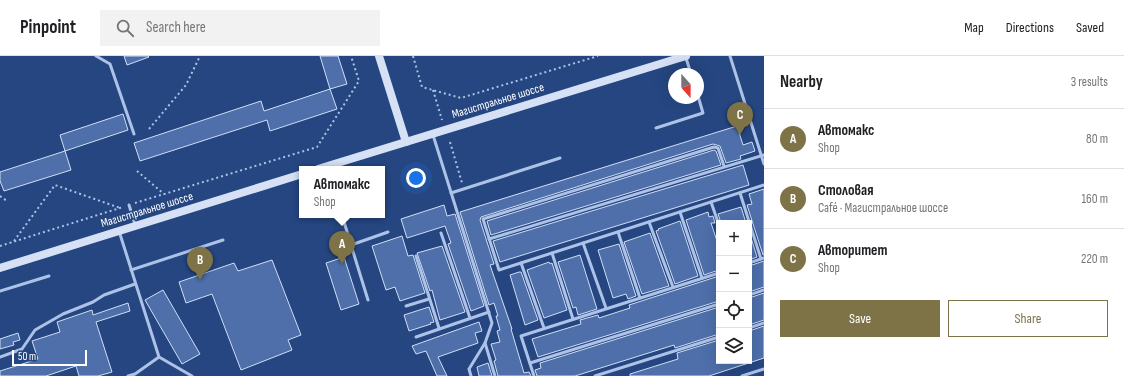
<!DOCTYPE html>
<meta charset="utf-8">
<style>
:root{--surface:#fff;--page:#f2f2f2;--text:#202124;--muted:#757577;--line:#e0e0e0;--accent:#7e7247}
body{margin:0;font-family:"Sofia Sans Condensed",sans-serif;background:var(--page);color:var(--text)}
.controls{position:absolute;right:12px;bottom:12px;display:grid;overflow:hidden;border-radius:0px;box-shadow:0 4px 16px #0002}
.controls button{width:36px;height:36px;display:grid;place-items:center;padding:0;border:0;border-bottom:1px solid var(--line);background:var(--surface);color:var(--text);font:20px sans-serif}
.compass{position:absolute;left:668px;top:12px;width:36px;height:36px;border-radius:50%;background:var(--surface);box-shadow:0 4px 16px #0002;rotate:159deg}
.scale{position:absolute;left:12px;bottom:10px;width:75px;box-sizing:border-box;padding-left:4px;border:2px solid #fff;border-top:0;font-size:11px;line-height:14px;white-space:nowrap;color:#fff;-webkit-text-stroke:3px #254681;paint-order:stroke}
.you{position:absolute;left:416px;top:122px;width:14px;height:14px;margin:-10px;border:3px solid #fff;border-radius:50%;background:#1a73e8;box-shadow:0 0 0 6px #1a73e833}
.badge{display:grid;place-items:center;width:26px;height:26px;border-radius:50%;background:var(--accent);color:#fff;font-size:13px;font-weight:700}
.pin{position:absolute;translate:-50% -33px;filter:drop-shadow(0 1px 2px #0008)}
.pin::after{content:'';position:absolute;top:21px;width:14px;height:12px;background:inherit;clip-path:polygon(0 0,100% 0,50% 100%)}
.popup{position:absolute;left:299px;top:110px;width:86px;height:52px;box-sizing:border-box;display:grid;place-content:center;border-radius:0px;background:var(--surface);filter:drop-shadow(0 1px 3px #0005);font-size:13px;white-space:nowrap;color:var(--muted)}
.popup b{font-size:15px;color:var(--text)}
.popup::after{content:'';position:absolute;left:50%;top:100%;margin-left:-8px;border:8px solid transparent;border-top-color:var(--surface)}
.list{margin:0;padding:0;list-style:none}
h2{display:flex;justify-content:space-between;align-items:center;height:52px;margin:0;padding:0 16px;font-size:17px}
h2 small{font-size:13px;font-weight:400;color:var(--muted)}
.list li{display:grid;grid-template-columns:26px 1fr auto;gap:12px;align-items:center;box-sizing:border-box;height:60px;padding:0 16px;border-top:1px solid var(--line)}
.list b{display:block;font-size:15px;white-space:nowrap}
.list p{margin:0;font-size:13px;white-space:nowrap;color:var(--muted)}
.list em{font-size:13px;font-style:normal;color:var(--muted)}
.actions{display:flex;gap:8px;padding:12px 16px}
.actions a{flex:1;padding:9px 0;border:1px solid var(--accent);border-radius:0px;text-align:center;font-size:14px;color:var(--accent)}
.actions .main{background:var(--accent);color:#fff}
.icon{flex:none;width:22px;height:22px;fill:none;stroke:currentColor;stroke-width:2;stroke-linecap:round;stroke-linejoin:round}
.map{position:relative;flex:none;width:764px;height:320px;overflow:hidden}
header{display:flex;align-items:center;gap:24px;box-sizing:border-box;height:56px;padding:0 20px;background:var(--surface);border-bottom:1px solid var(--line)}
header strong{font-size:19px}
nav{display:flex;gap:22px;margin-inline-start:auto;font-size:14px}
.search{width:280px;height:36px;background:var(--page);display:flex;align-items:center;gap:10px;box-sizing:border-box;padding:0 14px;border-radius:0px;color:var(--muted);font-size:15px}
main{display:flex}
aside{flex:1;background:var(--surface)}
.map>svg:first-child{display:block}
</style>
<header>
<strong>Pinpoint</strong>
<div class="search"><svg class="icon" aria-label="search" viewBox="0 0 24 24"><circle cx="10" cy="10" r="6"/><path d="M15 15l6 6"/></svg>Search here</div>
<nav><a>Map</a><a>Directions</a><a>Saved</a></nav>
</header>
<main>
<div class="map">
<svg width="764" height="320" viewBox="0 0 764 320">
<rect width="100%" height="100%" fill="#254681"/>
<g fill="#4e6faa" stroke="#d0def5">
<polygon points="124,0 148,0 149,1 127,9"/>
<polygon points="320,0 338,0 347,28 330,33"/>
<polygon points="330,33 337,53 270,75 267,64 140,105 134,87 261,45 264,55"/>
<polygon points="123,58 128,74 65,95 60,79"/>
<polygon points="737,70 743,89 752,86 755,95 740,100 741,103 726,107 720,90 713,88 481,161 480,164 494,208 490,209 512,273 511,273 524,317 529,316 531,320 498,320 494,305 496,304 491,288 500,286 497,275 500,274 496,260 498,260 494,247 489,249 460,156"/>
<polygon points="714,94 716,95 721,109 491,179 487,165"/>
<polygon points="65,95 71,114 4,135 0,125 0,116"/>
<polygon points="743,109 749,129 500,206 493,185"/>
<polygon points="764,133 764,199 763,199 747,149 752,148 749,138"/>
<polygon points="444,149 447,160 455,158 484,250 471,255 448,188 451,187 445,170 407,182 401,163"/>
<polygon points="741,151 746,167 721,167 718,158"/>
<polygon points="708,156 709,161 713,160 715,167 711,167 719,191 719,214 704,219 686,164"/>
<polygon points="680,165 698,220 675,228 656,175 659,174 658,173"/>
<polygon points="749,175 757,201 749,204"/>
<polygon points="650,177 669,230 642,238 624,186"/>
<polygon points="402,180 408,200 413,199 425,237 400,245 395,231 386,234 372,190"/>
<polygon points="619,188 636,240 628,243 626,238 613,242 598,194"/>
<polygon points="442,190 465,256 440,264 432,234 430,235 417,197"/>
<polygon points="580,199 597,253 578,259 576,251 573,252 558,206"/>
<polygon points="344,201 359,248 341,254 326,207"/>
<polygon points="272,204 301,279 288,284 292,294 241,314 212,238 186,247 179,226 234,207 238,215"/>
<polygon points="764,205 764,231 749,236 749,210"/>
<polygon points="549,206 550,208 552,207 567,254 544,262 527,214"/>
<polygon points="519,216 521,216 538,264 525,269 510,219"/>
<polygon points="719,220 719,245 538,301 532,283 581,268 580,264 598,259 599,262 630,252 629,249"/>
<polygon points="163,234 200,298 182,308 145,244"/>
<polygon points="764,237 764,264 749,269 749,242"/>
<polygon points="128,247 130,255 96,266 112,316 98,320 79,320 76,310 46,320 0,320 0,315 38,303 32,285 60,276 57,266 92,254 93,259"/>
<polygon points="429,251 434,266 430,267 431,268 409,275 404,259"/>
<polygon points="719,251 719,278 675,292 674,289 575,320 537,320 535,314 541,312 540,307"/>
<polygon points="479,266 482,275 475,277 478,287 438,301 447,320 437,320 426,295 416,298 412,290"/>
<polygon points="764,270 764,302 709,320 630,320 630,318 678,303 677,297 719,284 719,305 749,305 749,275"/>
<polygon points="18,277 20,284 13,286 14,289 0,293 0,283"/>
<polygon points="488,307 492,320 479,320 477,311"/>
</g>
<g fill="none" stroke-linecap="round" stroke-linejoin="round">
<g stroke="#adc2e7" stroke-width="2" stroke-dasharray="2 3" stroke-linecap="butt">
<polyline points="413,0 422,31 461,42 598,0"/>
<polyline points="433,34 442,64"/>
<polyline points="149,73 186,29 200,0"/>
<polyline points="450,86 462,127"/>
<polyline points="137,115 164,138"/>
<polyline points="0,140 7,145"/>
<polyline points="135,147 317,91 359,25 351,0"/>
<polyline points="14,185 55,129 120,152"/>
<polyline points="0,190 123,151"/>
</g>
<g stroke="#adc2e7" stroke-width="3">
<polyline points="96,0 110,8 134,78"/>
<polyline points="730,0 764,108"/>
<polyline points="686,2 691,18"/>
<polyline points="656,72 703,57 698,40"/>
<polyline points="433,79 492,267 485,287 495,320"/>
<polyline points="724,110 718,92 714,91 483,163 499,214 764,129"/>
<polyline points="451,137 560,102"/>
<polyline points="740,137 761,203"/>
<polyline points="711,146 719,169"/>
<polyline points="129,149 135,168"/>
<polyline points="680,156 702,222"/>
<polyline points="342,159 351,189 388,176"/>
<polyline points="649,166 673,231"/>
<polyline points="119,175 159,301 192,320"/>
<polyline points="618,176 640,242"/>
<polyline points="441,177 470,262"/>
<polyline points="489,183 764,99"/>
<polyline points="583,187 606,252"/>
<polyline points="351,189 368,244"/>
<polyline points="552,197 573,263"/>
<polyline points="416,200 439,272"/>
<polyline points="521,207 544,272"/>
<polyline points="749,207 764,202"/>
<polyline points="131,214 223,184"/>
<polyline points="0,235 49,220"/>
<polyline points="749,239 764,234"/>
<polyline points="406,250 429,243"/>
<polyline points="749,272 764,267"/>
<polyline points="416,281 489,256"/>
<polyline points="0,301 22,293 35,274 63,258 93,246 104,239 135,228"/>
<polyline points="530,307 719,248"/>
<polyline points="128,320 135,318 159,301"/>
<polyline points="471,320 469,313 485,287"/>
<polyline points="534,320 521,280 719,217"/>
<polyline points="595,320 719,281"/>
<polyline points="742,320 764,313"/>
</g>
<g stroke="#d6e1f6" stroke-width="8">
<polyline points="379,0 406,86"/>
<polyline points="318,113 686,0"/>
<polyline points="0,212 302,118"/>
</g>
</g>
<g text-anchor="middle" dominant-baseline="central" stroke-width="3.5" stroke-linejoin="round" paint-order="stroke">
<g font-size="12" fill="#fff" stroke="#254681">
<text transform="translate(498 45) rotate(-17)">Магистральное шоссе</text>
<text transform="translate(147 154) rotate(-17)">Магистральное шоссе</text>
</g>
</g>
</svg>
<div class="controls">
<button>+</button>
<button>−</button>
<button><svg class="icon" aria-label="locate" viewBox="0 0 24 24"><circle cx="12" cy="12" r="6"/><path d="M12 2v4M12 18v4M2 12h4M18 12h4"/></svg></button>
<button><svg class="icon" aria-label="layers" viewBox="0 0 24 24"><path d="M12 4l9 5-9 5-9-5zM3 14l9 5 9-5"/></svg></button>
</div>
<svg class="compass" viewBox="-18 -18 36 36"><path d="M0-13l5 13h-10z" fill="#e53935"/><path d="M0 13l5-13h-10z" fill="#757577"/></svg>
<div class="scale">50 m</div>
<div class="you"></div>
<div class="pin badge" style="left:342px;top:208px">A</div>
<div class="popup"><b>Автомакс</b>Shop</div>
<div class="pin badge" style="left:200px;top:224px">B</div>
<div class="pin badge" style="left:740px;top:79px">C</div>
</div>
<aside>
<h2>Nearby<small>3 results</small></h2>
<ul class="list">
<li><span class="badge">A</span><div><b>Автомакс</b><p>Shop</p></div><em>80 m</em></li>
<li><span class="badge">B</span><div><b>Столовая</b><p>Café · Магистральное шоссе</p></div><em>160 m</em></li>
<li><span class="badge">C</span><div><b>Авторитет</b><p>Shop</p></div><em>220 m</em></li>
</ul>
<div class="actions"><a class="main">Save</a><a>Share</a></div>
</aside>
</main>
